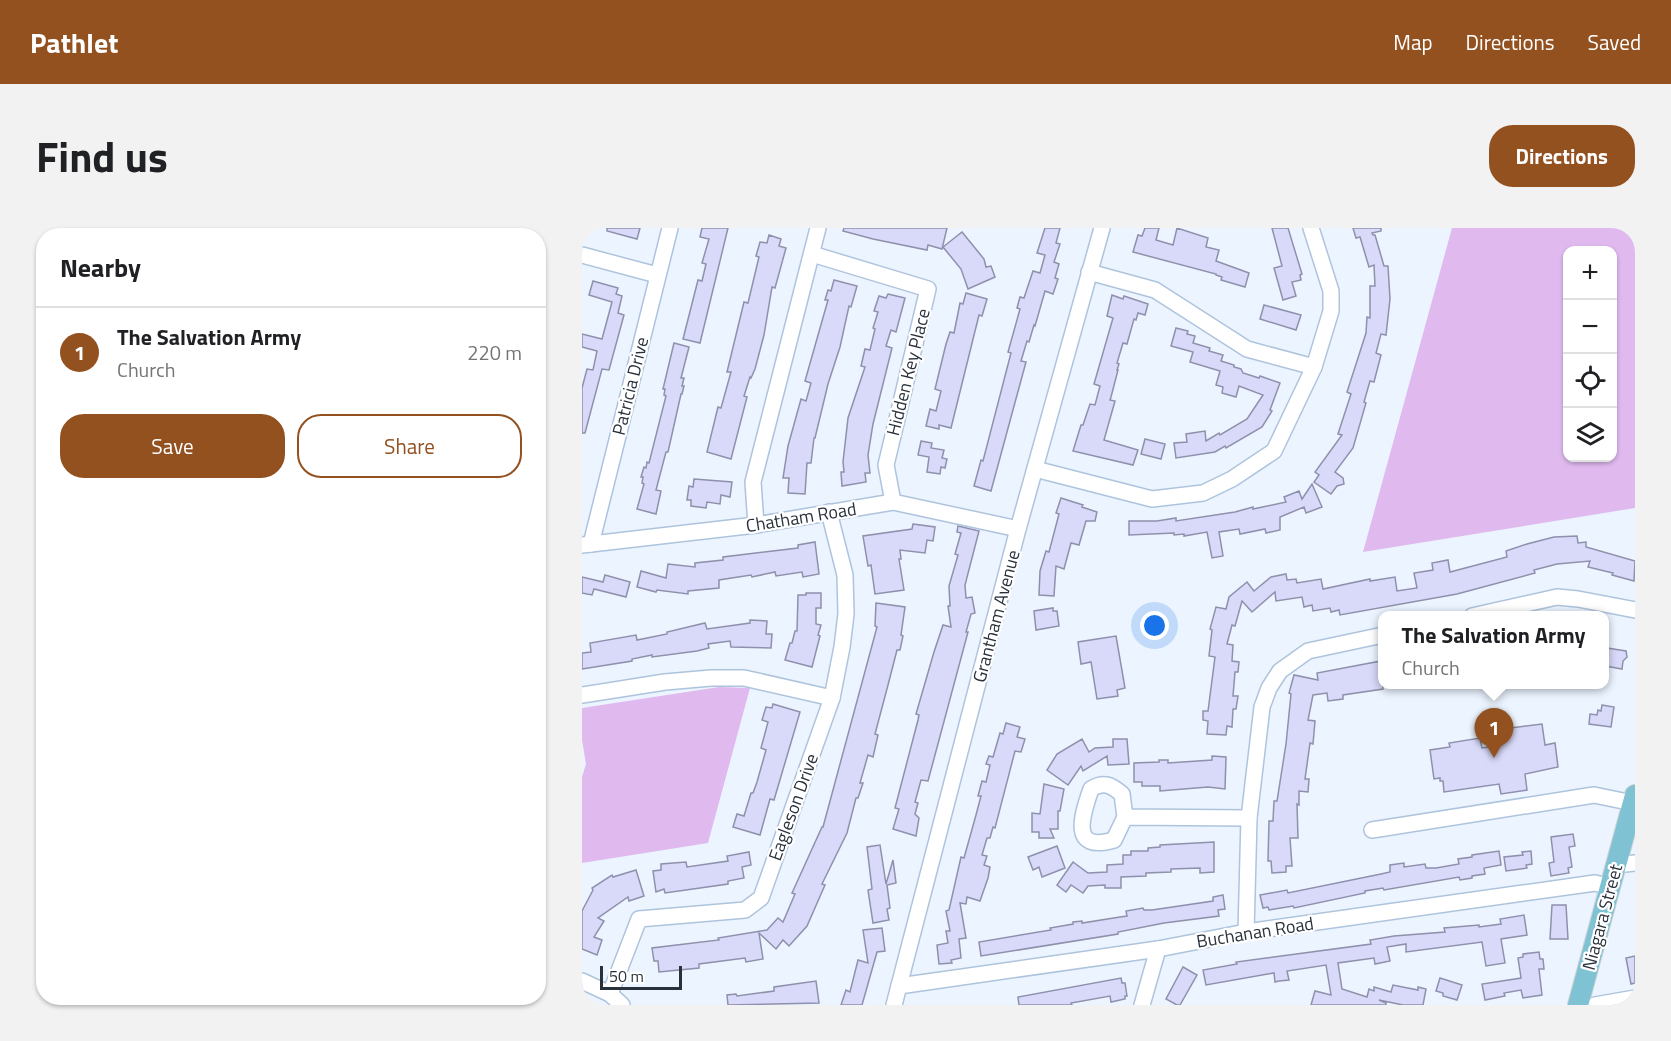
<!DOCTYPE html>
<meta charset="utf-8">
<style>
:root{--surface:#fff;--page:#f2f2f2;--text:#202124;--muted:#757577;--line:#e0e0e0;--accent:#935120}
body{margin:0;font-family:"Titillium Web",sans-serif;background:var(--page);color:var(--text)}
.controls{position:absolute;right:18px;top:18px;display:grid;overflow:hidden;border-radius:12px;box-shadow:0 2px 4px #0004}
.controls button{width:54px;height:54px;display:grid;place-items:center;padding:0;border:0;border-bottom:2px solid var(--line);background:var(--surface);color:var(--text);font:30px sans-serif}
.scale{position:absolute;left:18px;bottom:15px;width:82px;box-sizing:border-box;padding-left:6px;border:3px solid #29313b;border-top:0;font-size:16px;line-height:21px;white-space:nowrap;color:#29313b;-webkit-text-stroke:4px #fff;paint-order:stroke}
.you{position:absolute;left:573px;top:398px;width:21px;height:21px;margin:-15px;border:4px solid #fff;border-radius:50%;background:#1a73e8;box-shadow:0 0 0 9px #1a73e833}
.badge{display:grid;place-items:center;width:39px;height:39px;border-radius:50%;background:var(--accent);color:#fff;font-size:20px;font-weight:700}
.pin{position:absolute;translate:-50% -50px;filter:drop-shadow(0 2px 3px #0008)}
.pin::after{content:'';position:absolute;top:32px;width:21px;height:18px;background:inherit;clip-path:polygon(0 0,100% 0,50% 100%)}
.popup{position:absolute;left:796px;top:383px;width:231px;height:78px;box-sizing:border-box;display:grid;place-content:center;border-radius:12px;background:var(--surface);filter:drop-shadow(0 2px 4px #0005);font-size:20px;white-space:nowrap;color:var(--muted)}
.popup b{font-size:22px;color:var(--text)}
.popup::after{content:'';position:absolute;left:50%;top:100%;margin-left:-12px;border:12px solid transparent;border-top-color:var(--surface)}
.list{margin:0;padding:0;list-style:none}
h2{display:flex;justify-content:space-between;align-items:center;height:78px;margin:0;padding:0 24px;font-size:26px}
h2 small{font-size:20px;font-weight:400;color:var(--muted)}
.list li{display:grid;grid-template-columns:39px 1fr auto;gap:18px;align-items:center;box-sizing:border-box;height:90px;padding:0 24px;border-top:2px solid var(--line)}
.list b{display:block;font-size:22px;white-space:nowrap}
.list p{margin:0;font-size:20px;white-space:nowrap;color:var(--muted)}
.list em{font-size:20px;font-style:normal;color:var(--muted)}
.actions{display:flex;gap:12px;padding:18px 24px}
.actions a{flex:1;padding:14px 0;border:2px solid var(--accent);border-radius:24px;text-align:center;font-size:21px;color:var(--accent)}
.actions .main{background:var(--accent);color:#fff}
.icon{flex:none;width:33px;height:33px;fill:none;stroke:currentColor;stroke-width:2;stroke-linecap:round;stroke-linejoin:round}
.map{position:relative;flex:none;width:1053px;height:777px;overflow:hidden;border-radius:24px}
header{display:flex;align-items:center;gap:36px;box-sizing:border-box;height:84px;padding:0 30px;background:var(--accent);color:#fff}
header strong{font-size:28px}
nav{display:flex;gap:33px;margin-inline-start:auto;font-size:21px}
.intro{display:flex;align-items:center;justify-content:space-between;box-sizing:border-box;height:144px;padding:0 36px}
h1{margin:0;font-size:42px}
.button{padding:15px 27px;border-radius:24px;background:var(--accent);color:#fff;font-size:21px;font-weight:700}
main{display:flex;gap:36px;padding:0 36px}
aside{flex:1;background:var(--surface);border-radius:24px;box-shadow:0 2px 4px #0004}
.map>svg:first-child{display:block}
</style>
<header>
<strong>Pathlet</strong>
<nav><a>Map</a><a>Directions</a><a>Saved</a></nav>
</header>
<div class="intro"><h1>Find us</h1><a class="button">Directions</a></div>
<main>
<aside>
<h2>Nearby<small></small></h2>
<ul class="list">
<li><span class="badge">1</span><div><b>The Salvation Army</b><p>Church</p></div><em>220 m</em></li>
</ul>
<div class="actions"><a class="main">Save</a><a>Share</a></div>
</aside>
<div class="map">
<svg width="1053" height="777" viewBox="0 0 1053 777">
<rect width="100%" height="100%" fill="#ebf4ff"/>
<g fill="#e0baef" fill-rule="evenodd">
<path d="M870 0H1053V280L781 324ZM986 22H1030V230H986Z"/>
<polygon points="137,459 168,460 126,615 0,635 0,549 4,536 0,512 0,480"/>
</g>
<g fill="#d9daf9" stroke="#8f90ac" stroke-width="1.5">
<polygon points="25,0 58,0 55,11 25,3"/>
<polygon points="120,0 146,0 118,115 101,111 116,52 120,53 124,36 120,35 127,11 118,9"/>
<polygon points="262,0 365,0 360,21 346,17 345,22 291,11 261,3"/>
<polygon points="463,0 478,0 474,15 478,16 472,34 477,36 473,50 476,51 471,66 463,63 453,98 452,97 447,114 445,113 439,133 444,134 409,263 392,258 399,232 401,233 429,125 426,124 438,81 435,80 438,69 442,70 451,43 458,45 463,27 455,25"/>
<polygon points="563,0 577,0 574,12 591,17 595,0 626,10 624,19 637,22 634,33 667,45 663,59 639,52 640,49 634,47 634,46 551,24 556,7 560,8"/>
<polygon points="690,0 706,0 720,46 718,47 719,52 710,54 714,68 701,72 692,40 700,38"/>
<polygon points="771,0 799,0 799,3 790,5 791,7 793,7 802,38 806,38 808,71 804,107 799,106 794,125 799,127 792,154 788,153 782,174 784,175 771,220 753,244 761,250 762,256 755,258 749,266 732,254 737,247 733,244 760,207 756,206 769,166 765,164 784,105 785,89 788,90 788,58 793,58 792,37 787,39 778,9 774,10"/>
<polygon points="380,4 402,31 404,39 409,38 413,49 386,61 379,41 361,19"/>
<polygon points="187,7 199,11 197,18 204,20 193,60 190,59 182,107 173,141 169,150 168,149 162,168 165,169 149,231 125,224 136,179 139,180 149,144 145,144 162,74 166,75 177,29 174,28 178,14 185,15"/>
<polygon points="252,52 275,58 269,79 267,78 258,119 246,156 233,210 232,210 229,235 225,235 223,266 206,265 207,250 201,250 206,218 219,171 224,173 229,155 223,153 246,72 243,72 246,62 249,63"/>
<polygon points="11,53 36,60 34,66 40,68 36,85 42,87 27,142 20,141 3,205 0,205 0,160 5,141 11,142 15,123 0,119 0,106 20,111 30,74 7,67"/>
<polygon points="384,65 405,71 400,88 397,87 369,200 357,197 357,201 344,198 348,181 354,183 359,163 353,161 364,116 368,104 372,105 378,75 381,76"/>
<polygon points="306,66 323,70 314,104 309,102 304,118 310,120 291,196 286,227 288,245 283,245 284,254 260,258 259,244 262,244 261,234 266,190 283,139 279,138 283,121 288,122 293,101 291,100 296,84 292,83 297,68 304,70"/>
<polygon points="530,67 541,71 542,68 566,76 563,87 556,85 554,92 552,91 545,116 541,115 535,135 537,136 535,142 536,142 529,169 528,172 533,173 522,212 556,222 551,237 491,223 499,197 501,197 508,176 513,177 518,158 512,156 531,90 525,88"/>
<polygon points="682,77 719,87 714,102 678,91"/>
<polygon points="594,100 606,103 605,106 613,108 611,115 628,120 627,123 641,127 639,133 652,137 652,139 659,141 661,145 677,150 678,148 698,155 688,182 690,183 680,199 644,220 643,218 633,224 594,230 592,215 605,214 604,206 623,203 624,213 637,205 638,207 665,191 681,167 657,158 654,169 640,165 641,159 634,157 638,143 608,134 611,124 589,118"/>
<polygon points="92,115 107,119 99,150 102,150 100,158 102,158 100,166 99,166 86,224 84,224 74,262 79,263 74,286 55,281 62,256 60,255 61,249 59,249 62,239 64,240 65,234 67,235 84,168 82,167 83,161 81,161"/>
<polygon points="563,211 583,216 579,231 559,226"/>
<polygon points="339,213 350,215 349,220 362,222 360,230 365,231 363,240 359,239 358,246 345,244 347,229 336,227"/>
<polygon points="112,251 150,254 148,269 139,267 138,276 125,274 124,280 109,278 109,272 105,272 107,258 111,259"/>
<polygon points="730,256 740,279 724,285 722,279 698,289 698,302 684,305 683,301 658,306 657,301 637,304 641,328 630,330 625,304 602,308 602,306 592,307 592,305 547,307 547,293 575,293 594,290 594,293 653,284 671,279 671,281 704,274 702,269 717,263 720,271"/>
<polygon points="479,270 501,277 500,279 515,284 513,293 504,293 497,317 489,315 482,341 474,338 472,368 457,367 458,343 464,323 467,324 477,286 474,285"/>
<polygon points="331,296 353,299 351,313 345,312 343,325 318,322 319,331 317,331 322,362 293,366 289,337 286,338 281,308 330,301"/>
<polygon points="376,298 397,303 383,357 384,370 390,369 393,385 389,386 384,404 386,404 346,553 339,552 333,574 336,575 333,586 337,590 334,608 311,601 317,581 313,580 336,492 337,487 334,486 352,424 361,397 369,399 366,378 368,378 367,358 376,327 373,326 379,305 375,304"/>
<polygon points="995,308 996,315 1004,314 1004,319 1053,333 1052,353 1030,347 1031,345 1006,339 1008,333 975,336 952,342 953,345 875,366 758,387 757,382 749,384 748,380 731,383 730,377 722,379 720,369 694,373 693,364 670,384 660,373 653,398 650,397 645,416 651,417 650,433 657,434 656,444 653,444 651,468 656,468 654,481 651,481 650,499 645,498 644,507 625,506 626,493 621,492 621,483 626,483 633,429 627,428 630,402 628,401 634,379 644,381 647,369 665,354 672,363 689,349 704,346 705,352 714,351 715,355 739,351 741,361 788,351 788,353 813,349 815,363 835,360 832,345 851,342 850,335 866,332 868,344 925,329 924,323 945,316 972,309"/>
<polygon points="233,314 237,346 221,349 220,344 194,348 193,344 170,349 169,347 137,352 137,360 106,363 106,366 75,362 74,364 55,359 59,343 84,350 86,336 113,339 113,335 141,332 141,329 216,320 216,317"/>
<polygon points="23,347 48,354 44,369 12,361 10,367 0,365 0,349 21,354"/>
<polygon points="224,365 239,365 239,380 234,380 234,396 239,397 236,407 238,408 230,439 203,432 208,415 210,415 213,403 215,403 216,367 224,367"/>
<polygon points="294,375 323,379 319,407 321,408 318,422 315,422 306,457 293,506 296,507 291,529 286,527 278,555 281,555 276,570 274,570 265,605 240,656 243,657 225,698 207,718 201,712 194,721 177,705 181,731 164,734 163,730 117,736 117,740 77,744 76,733 72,733 70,720 137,712 136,710 185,702 196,690 201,694 213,666 210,665 240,599 241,599 295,399 293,398"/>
<polygon points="471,380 471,383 475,383 477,398 454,402 452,383"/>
<polygon points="168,392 185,393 184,406 190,406 189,420 149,419 148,413 126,416 127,420 115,423 70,429 70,427 50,431 50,433 0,441 0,425 9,424 8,415 54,407 55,412 85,406 85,404 123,395 125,401 168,395"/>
<polygon points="534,408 543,460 535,462 536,468 515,471 509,434 499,436 496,414"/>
<polygon points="1025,420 1044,423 1045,429 1041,433 1040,441 1023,438"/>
<polygon points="799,433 801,461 761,467 761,471 746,473 745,465 731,467 726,492 733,493 731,516 728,515 723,551 727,551 726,564 717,563 717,577 715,576 716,610 708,610 710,638 704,638 704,644 690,645 689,633 686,633 687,593 691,593 692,573 695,573 704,516 709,466 707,465 712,447 736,452 735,445"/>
<polygon points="191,476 218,484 192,572 188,571 178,607 151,599 155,586 162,588 169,565 171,565 175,554 184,522 179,520 186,494 180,492 184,479 190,480"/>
<polygon points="1020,477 1032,479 1029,499 1007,496 1008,486 1015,487 1016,482 1019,483"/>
<polygon points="424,495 438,499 435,509 443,511 439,524 433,523 413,600 411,599 408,610 405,610 400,627 405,628 402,637 408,639 406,650 398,673 385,669 384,676 378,675 384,710 377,711 379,730 369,732 370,735 357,736 355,717 366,715 364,703 368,703 364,683 367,682 379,629 382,630 394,587 399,568 396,568 400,553 404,554 408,537 404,536 407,528 411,529 418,505 421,506"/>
<polygon points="960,496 963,517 973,515 976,539 943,546 945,562 919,566 917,556 862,564 861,553 858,553 858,550 852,551 848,522 868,519 867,515 898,510 900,520 920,517 919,514 922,513 921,501"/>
<polygon points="500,511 507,524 513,520 531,519 531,511 545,511 547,536 526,537 525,528 501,543 499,538 486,557 465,542 475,526"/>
<polygon points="630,528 644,529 643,561 626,559 578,563 578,558 560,558 560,554 552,554 552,535 577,534 577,532 586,532 586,535 630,532"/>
<polygon points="462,556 482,561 478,583 476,583 476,601 468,601 472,610 457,610 457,604 450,604 450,585 458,586"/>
<polygon points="991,606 993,618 987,619 990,639 986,640 987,645 969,648 967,635 972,634 969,609"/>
<polygon points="632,614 632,644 618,645 618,640 589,641 589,644 564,645 564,648 539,649 539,660 523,660 523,657 506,658 501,665 489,657 484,664 475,657 491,634 506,645 525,644 525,637 541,636 541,627 549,627 549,623 566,623 566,620 578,619 578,617"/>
<polygon points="298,617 304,656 311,632 314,655 305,657 308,680 305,681 307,692 291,695 286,662 290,661 285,619"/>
<polygon points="475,618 483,640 460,649 457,639 451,642 446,629"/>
<polygon points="917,623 919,637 902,640 903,646 890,648 890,650 878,652 877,649 802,662 801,660 783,663 783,665 712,680 711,678 687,682 686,679 681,680 678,667 705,662 706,665 799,646 808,644 808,637 822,635 822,639 843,636 844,640 854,640 877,636 876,631 890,629 890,627"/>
<polygon points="949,623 950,636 944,637 945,640 924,643 922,629 941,627 940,624"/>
<polygon points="167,624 169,637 160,639 162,650 146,653 146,656 83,665 82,661 74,664 71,643 79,642 79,636 104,634 105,639 146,633 145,628"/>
<polygon points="54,642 62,668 47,673 46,669 16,690 22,693 12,709 20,712 15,727 0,721 0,683 11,662 10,660 30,647 31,649"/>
<polygon points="641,667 643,681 636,682 637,688 582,695 536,704 536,706 399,728 397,714 469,702 468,700 491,696 491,694 500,693 500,695 538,689 545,688 544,683 561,680 562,682 570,682 631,673 631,669"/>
<polygon points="970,677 984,677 986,711 968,711"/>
<polygon points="942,687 945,707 919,711 923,735 904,738 900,714 824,724 824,716 805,719 808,733 793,736 792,730 756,735 760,761 785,769 787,761 792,763 792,759 809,764 811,757 836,762 836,759 844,761 841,777 821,777 797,772 804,775 804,777 729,777 733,763 749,767 744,737 705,743 707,752 697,753 693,754 692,745 624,757 621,742 655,736 654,734 789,716 788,712 812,708 863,704 862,700 897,697 897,699 919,696 918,691"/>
<polygon points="300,700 303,723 295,724 280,777 259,777 264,762 268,764 276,732 286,735 281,702"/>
<polygon points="957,724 958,731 961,731 962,741 957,741 960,767 941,770 939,762 922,765 923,768 903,772 900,756 939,750 936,730 941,729 941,726"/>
<polygon points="1053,728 1053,755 1049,756 1044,730"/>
<polygon points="601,739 615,747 598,777 595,777 584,771"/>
<polygon points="539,750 540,755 543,755 545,768 543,768 543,771 529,774 528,768 489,775 490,777 437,777 436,769"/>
<polygon points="858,750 880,757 875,772 861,768 861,765 854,763"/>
<polygon points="234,753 237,775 146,777 145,767 154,766 155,768 192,763 192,759"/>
</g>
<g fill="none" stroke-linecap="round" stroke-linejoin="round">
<defs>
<g id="minor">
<polyline points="230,26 346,61 304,237 311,274"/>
<polyline points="0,27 75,47"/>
<polyline points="507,44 573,62 665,121 732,139"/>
<polyline points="453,241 570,271 621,265 650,251 692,223 732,139 749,83 749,63 729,0"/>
<polyline points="174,297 171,254 236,0"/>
<polyline points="9,316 88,0"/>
<polyline points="0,317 174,297 311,274 436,301"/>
<polyline points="890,388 975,369 996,371 1053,382"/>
<polyline points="0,467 83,454 129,450 162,450 250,470"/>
<path d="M543 589 540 566C529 557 522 553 509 561 500 587 487 625 532 612L543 589 667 590"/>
<polyline points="790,602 1012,567 1051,575"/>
<polyline points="1034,637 1053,635"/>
<polyline points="664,704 667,590 680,479 687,460 698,443 726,423 801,407"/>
<polyline points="0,753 28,766 40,777"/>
<polyline points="317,758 576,721 664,704 1013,655 1028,659"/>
<polyline points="28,766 57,691 163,682 179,670 250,470 260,419 264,386 263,347 247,284"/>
<polyline points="312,777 436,301 520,0"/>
<polyline points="560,777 576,721"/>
<polyline points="1013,777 1053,770"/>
</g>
<polyline id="major" points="996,777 1053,567"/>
</defs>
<use href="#minor" stroke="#aec4dd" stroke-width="18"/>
<use href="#major" stroke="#d0d2d4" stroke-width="22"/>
<use href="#minor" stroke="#fff" stroke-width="15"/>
<use href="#major" stroke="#7fc2d3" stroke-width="20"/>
</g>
<g text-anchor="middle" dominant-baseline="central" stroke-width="4.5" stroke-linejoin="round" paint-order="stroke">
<g font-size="18" fill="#29313b" stroke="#fff">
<text transform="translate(326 144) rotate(-76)">Hidden Key Place</text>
<text transform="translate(48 158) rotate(-76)">Patricia Drive</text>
<text transform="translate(219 289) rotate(-9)">Chatham Road</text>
<text transform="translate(414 388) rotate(-75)">Grantham Avenue</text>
<text transform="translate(211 579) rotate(-70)">Eagleson Drive</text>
<text transform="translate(1020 689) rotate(-75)">Niagara Street</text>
<text transform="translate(673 704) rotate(-9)">Buchanan Road</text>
</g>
</g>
</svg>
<div class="controls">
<button>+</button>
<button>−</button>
<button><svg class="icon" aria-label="locate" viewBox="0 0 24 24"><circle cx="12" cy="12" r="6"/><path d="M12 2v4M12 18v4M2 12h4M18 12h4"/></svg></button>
<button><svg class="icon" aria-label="layers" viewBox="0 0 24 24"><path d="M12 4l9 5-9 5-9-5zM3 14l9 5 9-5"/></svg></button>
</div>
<div class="scale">50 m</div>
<div class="you"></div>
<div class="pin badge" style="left:912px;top:530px">1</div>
<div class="popup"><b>The Salvation Army</b>Church</div>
</div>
</main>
